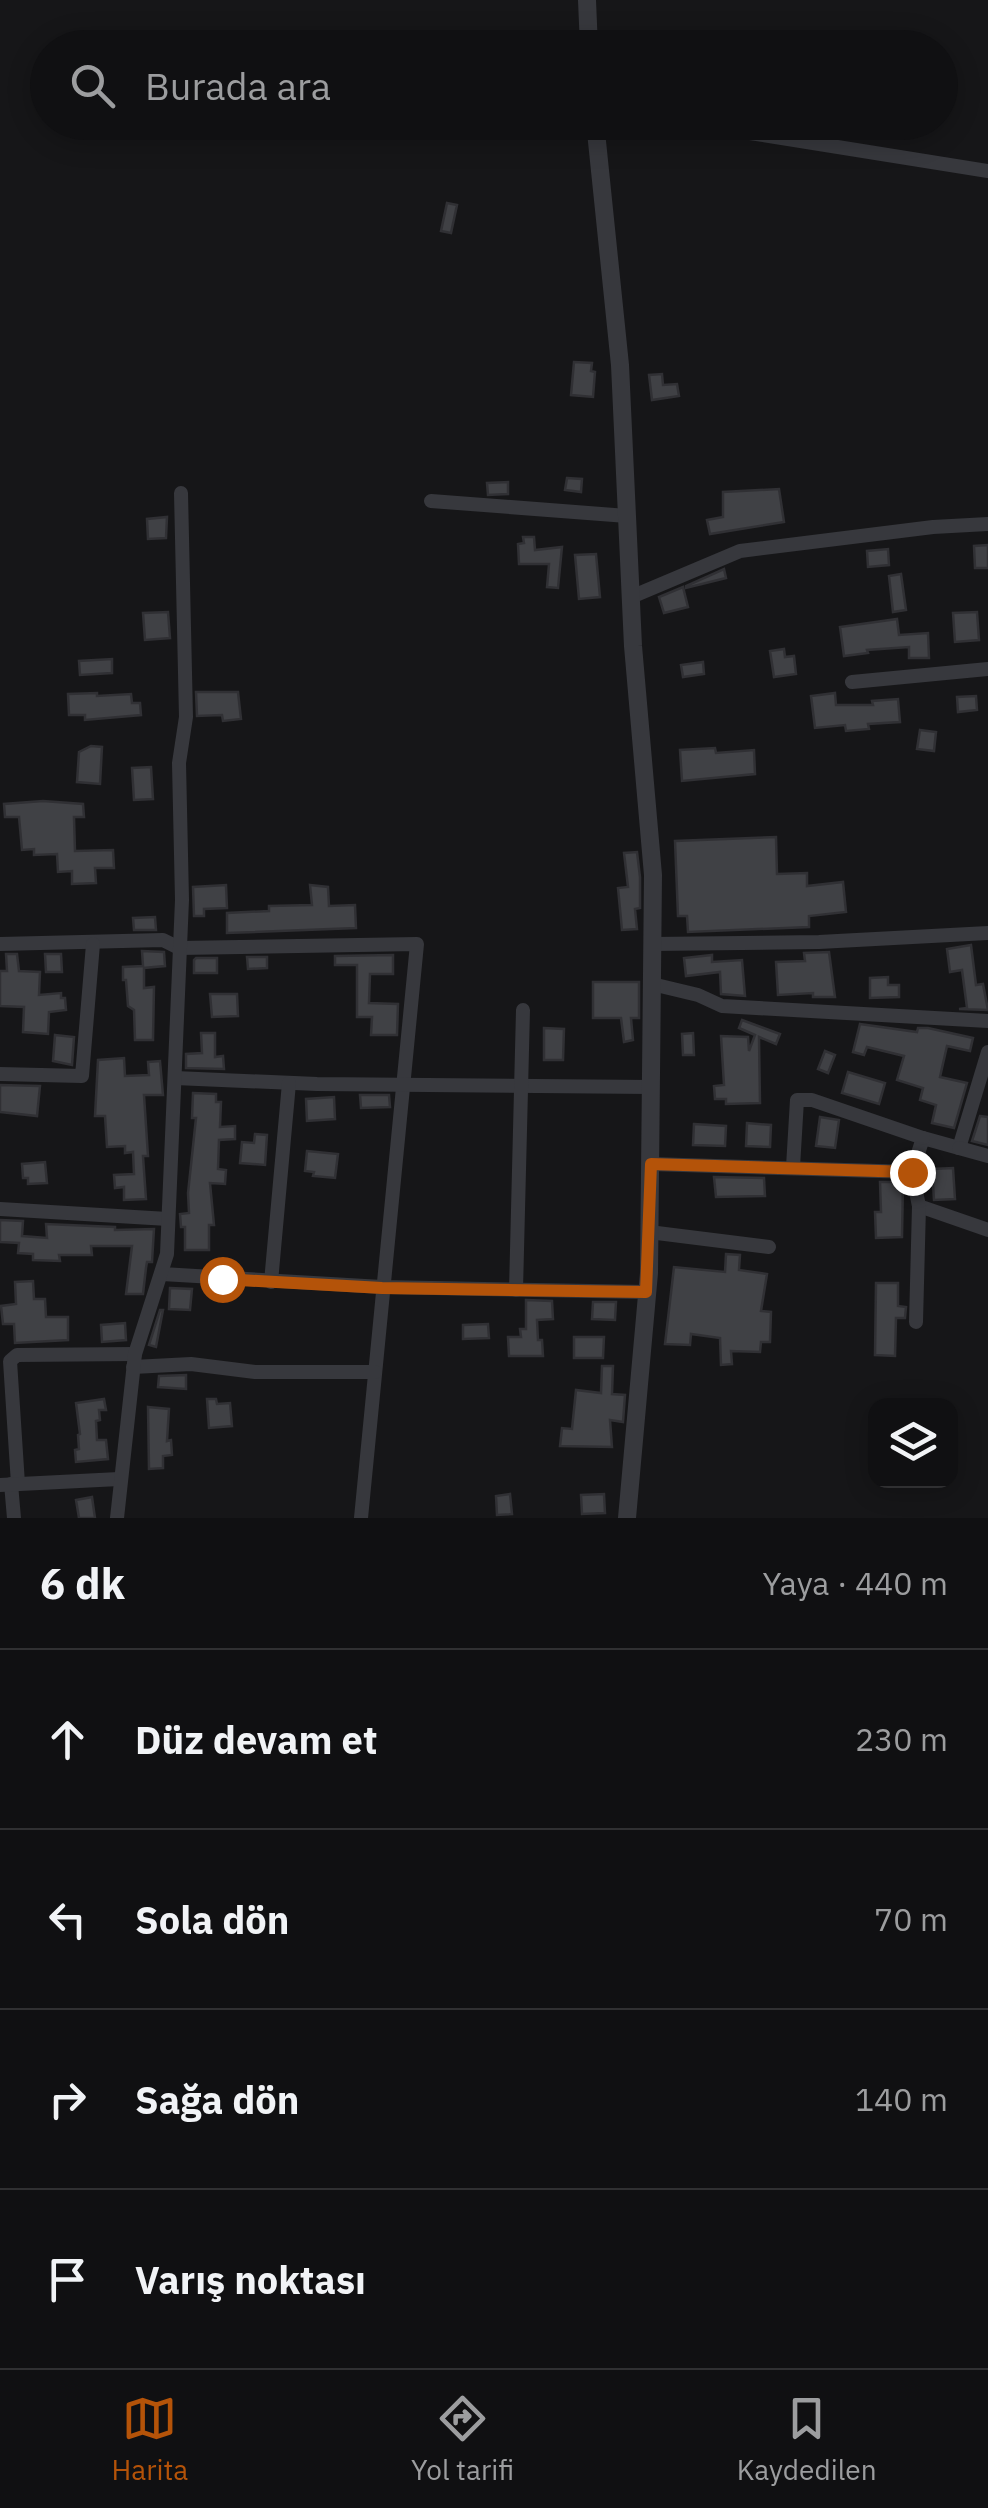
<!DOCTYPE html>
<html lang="tr">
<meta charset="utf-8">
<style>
:root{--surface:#101012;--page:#1e1e20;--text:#f1f3f6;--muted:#9c9d9f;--line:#303032;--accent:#b45309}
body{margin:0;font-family:"IBM Plex Sans",sans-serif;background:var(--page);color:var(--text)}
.controls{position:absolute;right:30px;bottom:30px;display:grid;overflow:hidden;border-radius:20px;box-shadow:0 5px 25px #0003}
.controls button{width:90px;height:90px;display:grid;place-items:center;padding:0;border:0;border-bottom:2px solid var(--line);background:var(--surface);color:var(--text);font:50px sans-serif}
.stop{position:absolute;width:30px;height:30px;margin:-22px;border:8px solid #b45309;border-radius:50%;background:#fff}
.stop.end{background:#b45309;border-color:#fff;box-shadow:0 2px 10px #0008}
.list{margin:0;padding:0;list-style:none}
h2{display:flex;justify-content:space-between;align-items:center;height:130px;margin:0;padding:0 40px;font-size:42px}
h2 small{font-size:32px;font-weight:400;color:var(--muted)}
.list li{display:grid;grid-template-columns:65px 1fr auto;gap:30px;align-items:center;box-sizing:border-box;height:180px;padding:0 40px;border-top:2px solid var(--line)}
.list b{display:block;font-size:38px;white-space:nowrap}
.list em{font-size:32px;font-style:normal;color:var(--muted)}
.icon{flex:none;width:55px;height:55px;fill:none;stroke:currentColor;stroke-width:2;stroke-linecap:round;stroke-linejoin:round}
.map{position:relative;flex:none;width:988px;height:1518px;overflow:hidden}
.search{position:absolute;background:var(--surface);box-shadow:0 5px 25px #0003;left:30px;right:30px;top:30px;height:110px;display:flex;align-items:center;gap:25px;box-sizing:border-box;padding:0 35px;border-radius:55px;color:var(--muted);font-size:38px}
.sheet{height:850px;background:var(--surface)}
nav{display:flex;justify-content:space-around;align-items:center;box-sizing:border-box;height:140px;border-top:2px solid var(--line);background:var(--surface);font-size:28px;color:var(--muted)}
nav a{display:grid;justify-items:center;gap:5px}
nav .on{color:var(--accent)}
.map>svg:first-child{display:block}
</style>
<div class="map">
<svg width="988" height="1518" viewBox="0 0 988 1518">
<rect width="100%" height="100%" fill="#161618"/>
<g fill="#404145" stroke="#303034" stroke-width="2.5">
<polygon points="447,203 457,205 451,233 441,231"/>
<polygon points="574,362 592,363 591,371 595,372 593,397 571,395"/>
<polygon points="662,374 663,385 677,384 679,396 652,400 649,375"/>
<polygon points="567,478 582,479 581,492 565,490"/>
<polygon points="508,482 508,494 488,495 487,483"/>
<polygon points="779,489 784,522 710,534 707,520 723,517 723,492"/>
<polygon points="167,517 166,538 148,539 147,519"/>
<polygon points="523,537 534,537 535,550 562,547 558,588 547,587 549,564 519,564 518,544 524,543"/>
<polygon points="988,545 988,568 975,568 974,546"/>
<polygon points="888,549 889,565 868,567 867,551"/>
<polygon points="596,554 600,597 579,599 575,555"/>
<polygon points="724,569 726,578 686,588 686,586"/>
<polygon points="901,574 906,610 893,612 889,576"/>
<polygon points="683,587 688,607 664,613 659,597"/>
<polygon points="168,612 170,638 145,640 143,613"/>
<polygon points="977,612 979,640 955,642 953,613"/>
<polygon points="897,619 899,635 928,633 929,658 909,658 909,647 867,650 868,653 844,656 840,627"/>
<polygon points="784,649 785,657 794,656 796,674 774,677 770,651"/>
<polygon points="112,659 112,673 80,675 79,661"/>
<polygon points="703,662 704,674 683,677 681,665"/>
<polygon points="196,692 238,692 241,719 223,721 222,715 197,716"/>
<polygon points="97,693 97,696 131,694 132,703 140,703 141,715 85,720 85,715 69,715 68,694"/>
<polygon points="835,693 836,705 873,705 872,701 898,699 900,722 868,724 869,729 846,731 845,725 815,728 811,696"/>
<polygon points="976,696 977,710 958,712 957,697"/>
<polygon points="920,730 936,732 934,751 917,749"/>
<polygon points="91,746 102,747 100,784 77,782 79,752"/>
<polygon points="715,748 716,753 754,750 755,774 682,781 680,750"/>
<polygon points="151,767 153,799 134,800 132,768"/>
<polygon points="43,801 83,804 84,817 74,817 75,851 113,850 114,868 95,868 96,883 72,884 72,871 58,872 57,854 34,855 34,849 22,850 19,817 5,817 4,804"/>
<polygon points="776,837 777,874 807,873 807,886 843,882 846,912 809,916 809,927 688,932 687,916 678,916 675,841"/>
<polygon points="637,852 640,877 640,908 635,909 637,929 622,930 618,888 628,887 624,853"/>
<polygon points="226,885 227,908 204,909 204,916 194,916 193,887"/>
<polygon points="310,885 328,887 329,906 355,905 356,928 227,933 227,913 269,911 269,906 312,905"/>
<polygon points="155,917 156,930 134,930 133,918"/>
<polygon points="971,945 976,985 983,984 988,1010 959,1009 967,1008 962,970 950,972 947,949"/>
<polygon points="142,951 164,952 165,966 144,968 144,988 154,987 153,1040 135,1040 134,1010 128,1006 126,980 123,980 123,967 143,966"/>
<polygon points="829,952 835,997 813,997 813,993 778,995 776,962 805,961 804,953"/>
<polygon points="6,954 17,954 19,971 40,972 39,995 61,993 61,998 65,998 66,1010 49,1012 48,1034 23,1032 24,1007 0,1006 0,971 7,971"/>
<polygon points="45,954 61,954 62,972 46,972"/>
<polygon points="393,955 393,974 370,974 369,1003 398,1004 397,1035 371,1035 372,1017 357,1017 357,965 335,965 335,956"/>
<polygon points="712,955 712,962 742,960 745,996 721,994 720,972 686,976 684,958"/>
<polygon points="247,957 267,957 267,968 248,969"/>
<polygon points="196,958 217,958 217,973 194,973 194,960"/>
<polygon points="888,977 888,985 899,985 899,997 870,998 870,978"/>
<polygon points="593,982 639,982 639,1018 631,1018 633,1040 624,1042 621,1018 593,1018"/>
<polygon points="210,994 237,994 238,1016 212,1017"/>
<polygon points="742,1020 780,1034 776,1044 759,1037 760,1103 726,1104 726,1099 715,1099 714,1086 724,1085 721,1036 748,1037 749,1051 755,1035 739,1028"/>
<polygon points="860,1024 917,1032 918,1028 928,1028 973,1038 970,1051 947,1046 940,1077 967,1083 954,1128 932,1123 936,1105 920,1100 923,1088 897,1080 904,1056 867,1047 864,1055 853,1052"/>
<polygon points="544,1028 564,1029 563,1060 544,1060"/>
<polygon points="201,1033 215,1033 215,1057 223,1056 224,1069 186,1068 186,1054 202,1053"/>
<polygon points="693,1033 694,1055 683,1055 682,1034"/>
<polygon points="55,1035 74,1037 72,1065 53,1061"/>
<polygon points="825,1051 835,1055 828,1073 818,1069"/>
<polygon points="124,1058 125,1076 149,1075 148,1062 160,1061 163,1095 144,1095 148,1156 143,1156 146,1199 124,1200 124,1187 115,1188 114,1175 134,1174 133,1152 125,1153 125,1146 107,1147 105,1116 95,1116 98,1060"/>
<polygon points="848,1072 885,1083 879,1104 842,1093"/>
<polygon points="0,1085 40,1086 37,1116 0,1112"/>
<polygon points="193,1093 216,1094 216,1102 221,1102 220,1127 235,1126 235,1139 219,1140 218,1169 226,1170 225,1184 210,1183 214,1225 209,1225 209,1250 185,1250 185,1227 181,1227 180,1214 189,1213 188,1193 196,1118 192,1118"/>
<polygon points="360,1095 389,1095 390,1107 361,1108"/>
<polygon points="334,1097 335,1119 307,1121 306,1099"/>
<polygon points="980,1116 988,1117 988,1145 972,1141"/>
<polygon points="820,1117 839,1120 835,1148 816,1146"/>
<polygon points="747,1123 771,1125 770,1147 746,1146"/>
<polygon points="694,1124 726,1126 725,1146 693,1145"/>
<polygon points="255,1134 267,1135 265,1165 240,1163 242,1142 254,1143"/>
<polygon points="307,1151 338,1154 335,1178 313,1176 314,1172 305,1171"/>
<polygon points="45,1162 47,1183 28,1184 28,1178 23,1178 22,1164"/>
<polygon points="953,1168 955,1199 934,1200 932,1169"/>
<polygon points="714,1177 764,1178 765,1196 716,1197"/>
<polygon points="880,1182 903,1182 902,1237 876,1238 875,1212 881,1212"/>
<polygon points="0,1220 23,1221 22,1236 47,1238 46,1224 115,1227 115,1230 154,1229 152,1262 147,1262 146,1268 143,1294 126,1294 132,1246 91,1246 92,1255 59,1255 60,1261 33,1260 33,1254 18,1253 19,1243 0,1242"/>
<polygon points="726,1254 740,1255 739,1270 767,1274 761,1311 771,1312 770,1342 761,1342 760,1352 731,1351 732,1364 721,1365 720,1338 691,1334 690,1345 665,1344 674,1267 725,1272"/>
<polygon points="33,1281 34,1299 45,1299 46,1317 68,1317 68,1340 15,1343 14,1324 3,1324 1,1306 16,1304 15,1282"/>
<polygon points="876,1283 898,1283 898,1306 906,1307 905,1318 896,1318 895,1356 875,1355"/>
<polygon points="170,1288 192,1289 190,1310 169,1309"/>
<polygon points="526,1300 552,1301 553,1319 537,1320 538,1340 542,1340 543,1356 509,1356 508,1337 521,1337 520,1329 526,1329"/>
<polygon points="593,1302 616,1302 615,1320 592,1319"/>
<polygon points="160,1310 163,1310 156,1347 149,1345"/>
<polygon points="125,1323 126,1340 102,1342 101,1325"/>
<polygon points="488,1324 489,1338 463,1339 463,1325"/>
<polygon points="574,1337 604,1337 603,1358 574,1358"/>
<polygon points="602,1366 613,1366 612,1394 625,1395 623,1422 610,1420 612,1447 560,1446 562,1428 572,1429 576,1390 601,1393"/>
<polygon points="186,1375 186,1389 158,1387 159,1376"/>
<polygon points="104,1399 106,1410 99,1410 100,1420 96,1421 97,1440 106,1440 108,1459 76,1462 75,1450 79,1449 78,1435 80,1434 76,1403"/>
<polygon points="207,1399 216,1399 217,1404 230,1403 232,1426 209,1428"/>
<polygon points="148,1407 169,1409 167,1441 171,1440 172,1455 163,1456 163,1468 149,1469"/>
<polygon points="510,1494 512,1514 497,1515 496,1496"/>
<polygon points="604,1494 605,1513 582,1514 581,1495"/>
<polygon points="92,1497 95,1518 79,1518 76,1500"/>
</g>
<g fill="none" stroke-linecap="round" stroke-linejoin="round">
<g stroke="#37383d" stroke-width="14">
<polyline points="656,122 750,133 988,171"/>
<polyline points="431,501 627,516"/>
<polyline points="631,597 740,551 933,527 988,524"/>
<polyline points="852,682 988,669"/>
<polyline points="0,944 163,940 179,948 417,944 361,1518"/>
<polyline points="652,944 819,942 988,933"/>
<polyline points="652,984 698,995 722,1006 988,1021"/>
<polyline points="988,1052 959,1148 923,1138 912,1172 919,1206 988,1230"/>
<polyline points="0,1074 82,1076 93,944"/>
<polyline points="175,1078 317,1084 651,1087"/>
<polyline points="959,1148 988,1156"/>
<polyline points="651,1164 912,1172"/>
<polyline points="793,1167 797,1100 812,1100 923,1138"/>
<polyline points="0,1209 168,1219"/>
<polyline points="649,1232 769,1247"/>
<polyline points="162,1274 382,1287 646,1292"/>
<polyline points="271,1282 289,1083"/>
<polyline points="516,1290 523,1010"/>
<polyline points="916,1322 919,1206"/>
<polyline points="133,1367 191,1364 255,1372 375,1372"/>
<polyline points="11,1484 14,1518"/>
<polyline points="18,1484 10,1361 17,1355 135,1354"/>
<polyline points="0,1485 119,1479"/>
<polyline points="117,1518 135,1354 167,1254 182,900 179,763 186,717 181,493"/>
</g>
<g stroke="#37383d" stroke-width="18">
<polyline points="587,0 589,48"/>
<polyline points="595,122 620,365 633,646 653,875 649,1273 627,1518"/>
</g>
</g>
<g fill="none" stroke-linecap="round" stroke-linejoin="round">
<polyline stroke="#b45309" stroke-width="12" points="222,1279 382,1288 646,1292 651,1164 912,1172"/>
</g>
</svg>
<div class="controls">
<button><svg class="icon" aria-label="layers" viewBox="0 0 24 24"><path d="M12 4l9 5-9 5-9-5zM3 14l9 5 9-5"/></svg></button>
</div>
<div class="stop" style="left:222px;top:1279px"></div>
<div class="stop end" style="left:912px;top:1172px"></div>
<div class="search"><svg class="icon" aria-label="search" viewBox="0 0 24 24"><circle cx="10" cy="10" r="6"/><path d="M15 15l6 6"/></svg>Burada ara</div>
</div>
<section class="sheet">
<h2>6 dk<small>Yaya · 440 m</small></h2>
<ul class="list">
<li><svg class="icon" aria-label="ahead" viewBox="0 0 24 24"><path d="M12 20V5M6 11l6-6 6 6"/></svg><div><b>Düz devam et</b></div><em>230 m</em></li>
<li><svg class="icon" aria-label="left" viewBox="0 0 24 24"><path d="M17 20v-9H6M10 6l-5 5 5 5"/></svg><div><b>Sola dön</b></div><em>70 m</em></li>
<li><svg class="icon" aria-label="right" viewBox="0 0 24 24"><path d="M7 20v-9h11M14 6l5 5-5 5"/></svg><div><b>Sağa dön</b></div><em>140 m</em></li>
<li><svg class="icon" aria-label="arrive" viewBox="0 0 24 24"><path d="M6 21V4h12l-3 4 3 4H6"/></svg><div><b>Varış noktası</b></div></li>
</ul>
</section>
<nav>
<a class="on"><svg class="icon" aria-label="map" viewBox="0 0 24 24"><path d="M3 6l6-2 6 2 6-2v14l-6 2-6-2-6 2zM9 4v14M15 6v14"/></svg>Harita</a>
<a><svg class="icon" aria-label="directions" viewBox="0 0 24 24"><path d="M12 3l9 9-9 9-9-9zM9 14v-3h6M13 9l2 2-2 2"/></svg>Yol tarifi</a>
<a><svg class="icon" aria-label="saved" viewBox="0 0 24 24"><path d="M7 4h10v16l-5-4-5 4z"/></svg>Kaydedilen</a>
</nav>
